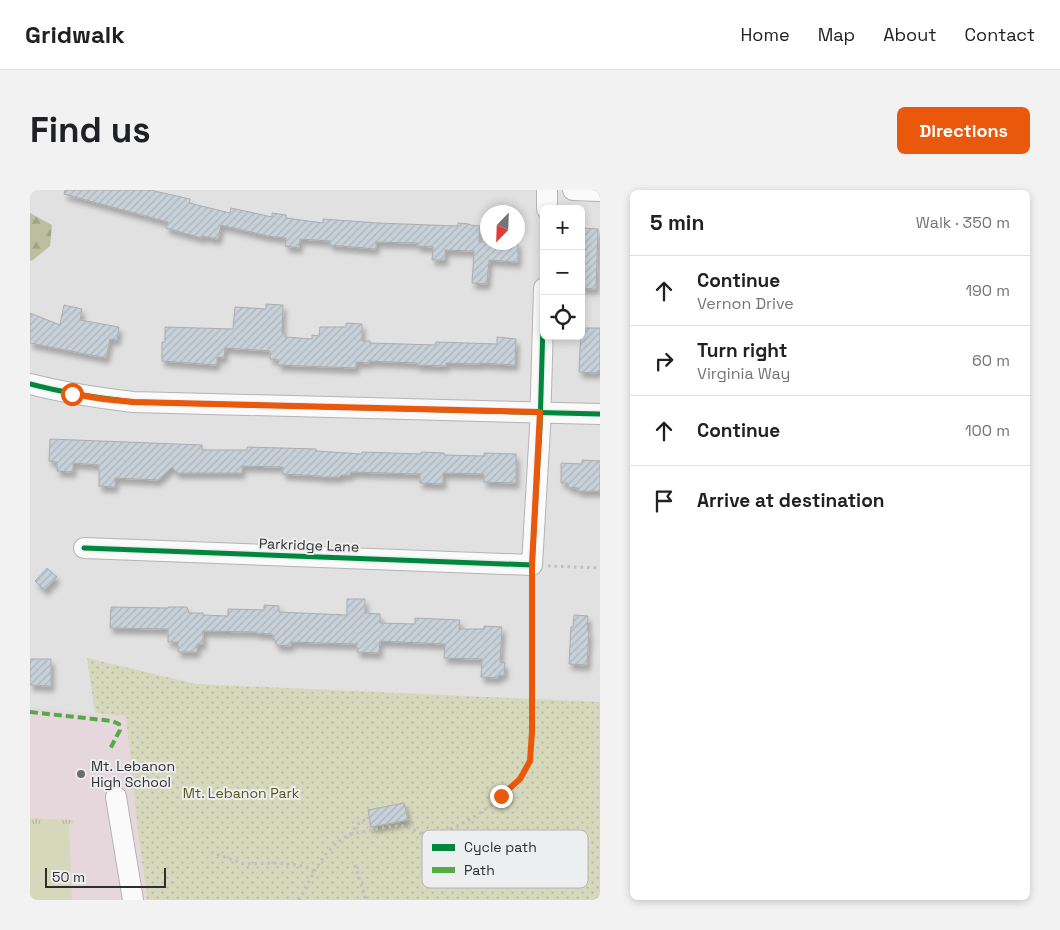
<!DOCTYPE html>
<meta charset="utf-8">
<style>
:root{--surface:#fff;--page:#f2f2f2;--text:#202124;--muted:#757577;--line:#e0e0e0;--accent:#ea580c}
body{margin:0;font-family:"Space Grotesk",sans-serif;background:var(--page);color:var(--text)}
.controls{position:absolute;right:15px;top:15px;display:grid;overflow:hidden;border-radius:8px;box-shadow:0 2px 8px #0003}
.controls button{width:45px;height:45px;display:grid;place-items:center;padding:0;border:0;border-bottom:1px solid var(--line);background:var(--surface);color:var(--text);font:25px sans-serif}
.compass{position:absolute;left:450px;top:15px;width:45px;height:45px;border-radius:50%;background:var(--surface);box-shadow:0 2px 8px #0003;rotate:203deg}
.scale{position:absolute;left:15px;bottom:12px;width:121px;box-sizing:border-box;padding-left:5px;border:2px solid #2e2e2f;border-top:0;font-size:14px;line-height:18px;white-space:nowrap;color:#2e2e2f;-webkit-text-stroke:4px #edeeef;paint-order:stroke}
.stop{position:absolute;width:15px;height:15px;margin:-11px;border:4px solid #ea580c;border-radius:50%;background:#fff}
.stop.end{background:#ea580c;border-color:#fff;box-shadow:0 1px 5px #0008}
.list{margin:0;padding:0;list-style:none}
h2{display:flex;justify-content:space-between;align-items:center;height:65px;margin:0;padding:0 20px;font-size:21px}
h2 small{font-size:16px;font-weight:400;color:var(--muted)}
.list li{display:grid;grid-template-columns:32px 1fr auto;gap:15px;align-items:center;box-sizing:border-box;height:70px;padding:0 20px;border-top:1px solid var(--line)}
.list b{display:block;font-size:19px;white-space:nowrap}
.list p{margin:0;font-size:16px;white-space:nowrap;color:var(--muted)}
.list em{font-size:16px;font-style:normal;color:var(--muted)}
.icon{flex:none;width:28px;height:28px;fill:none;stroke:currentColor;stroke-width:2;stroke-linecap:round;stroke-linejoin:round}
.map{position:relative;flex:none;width:570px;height:710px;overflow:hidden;border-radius:8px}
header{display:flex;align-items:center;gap:30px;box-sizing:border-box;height:70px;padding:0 25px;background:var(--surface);border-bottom:1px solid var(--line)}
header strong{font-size:24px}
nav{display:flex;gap:28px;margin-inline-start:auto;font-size:18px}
.intro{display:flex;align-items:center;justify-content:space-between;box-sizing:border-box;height:120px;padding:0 30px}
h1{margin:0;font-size:35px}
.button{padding:12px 22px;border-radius:8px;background:var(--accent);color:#fff;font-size:18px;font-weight:700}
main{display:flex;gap:30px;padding:0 30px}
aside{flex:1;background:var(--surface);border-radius:8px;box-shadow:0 2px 8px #0003}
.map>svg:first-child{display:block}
</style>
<header>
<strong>Gridwalk</strong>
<nav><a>Home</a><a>Map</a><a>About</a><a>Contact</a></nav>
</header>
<div class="intro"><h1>Find us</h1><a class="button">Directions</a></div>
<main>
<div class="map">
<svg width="570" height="710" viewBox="0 0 570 710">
<defs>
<pattern id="grass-tufts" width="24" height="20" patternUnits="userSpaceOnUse" patternTransform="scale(1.25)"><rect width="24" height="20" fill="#d5d8bb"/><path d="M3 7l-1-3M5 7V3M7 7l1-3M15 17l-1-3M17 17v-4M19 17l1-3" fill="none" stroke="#b7baa1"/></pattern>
<pattern id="forest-firs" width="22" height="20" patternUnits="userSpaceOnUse" patternTransform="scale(1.25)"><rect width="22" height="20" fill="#bcbf9f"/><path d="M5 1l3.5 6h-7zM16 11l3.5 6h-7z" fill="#a2a489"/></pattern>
<pattern id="park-dots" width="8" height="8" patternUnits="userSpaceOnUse" patternTransform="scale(1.25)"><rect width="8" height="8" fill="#d5d8bb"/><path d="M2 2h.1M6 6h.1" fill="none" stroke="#b7baa1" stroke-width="1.8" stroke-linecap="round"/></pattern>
<pattern id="building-hatch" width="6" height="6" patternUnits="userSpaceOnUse" patternTransform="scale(1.25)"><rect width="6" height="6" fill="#c8d1d9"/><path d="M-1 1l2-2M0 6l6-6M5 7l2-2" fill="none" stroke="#acb4bb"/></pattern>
<filter id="shadow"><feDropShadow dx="3" dy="5.5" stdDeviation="2.5" flood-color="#0004"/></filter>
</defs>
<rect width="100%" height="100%" fill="#e1e1e1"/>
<polygon fill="#e5d7dc" points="0,518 96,526 108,642 117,710 0,710"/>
<polygon fill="url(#grass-tufts)" points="0,628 44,630 44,633 39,635 0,637"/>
<polygon fill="url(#forest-firs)" points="0,23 22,35 20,56 3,70 0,71"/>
<polygon fill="url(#park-dots)" points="57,468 166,494 570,512 570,710 117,710 108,642 96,526 65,523"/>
<polygon fill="#d5d8bb" points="39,635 42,710 0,710 0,637"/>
<g fill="url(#building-hatch)" stroke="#acacac" filter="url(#shadow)">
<polygon points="35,0 120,0 160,9 159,13 200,23 201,18 242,27 242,23 256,25 256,28 293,33 293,29 348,33 427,36 428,33 439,34 440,35 450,36 449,52 488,52 488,72 459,70 457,94 442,93 444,61 415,60 415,70 402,70 403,57 387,56 388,53 346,52 346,59 300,55 300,51 270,49 269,58 255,56 256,48 238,46 191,35 188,49 172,46 172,48 136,38 138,32 34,4"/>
<polygon points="551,38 568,39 566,99 551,98 553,73 551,73"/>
<polygon points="236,114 253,115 252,143 255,143 255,147 282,149 282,145 289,146 290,137 316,137 316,133 332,134 332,151 340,151 340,153 405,155 406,152 467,154 467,147 486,149 485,175 450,173 450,174 416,173 416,176 387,175 387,173 339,171 339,173 326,172 326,178 248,175 249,170 240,169 240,161 195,158 194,168 187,167 187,175 132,171 132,152 135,152 135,137 203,139 205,117 236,119"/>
<polygon points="34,115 52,119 50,130 89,137 87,150 80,149 76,168 0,153 0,123 30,135"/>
<polygon points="551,138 570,138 570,181 567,181 567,183 549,182"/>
<polygon points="20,249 172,255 172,260 217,260 217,257 286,259 286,261 332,264 332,262 391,264 391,262 414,263 414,265 454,266 454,263 486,264 486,293 454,292 454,284 413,283 413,294 390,293 390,284 321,282 320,285 311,285 310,287 291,287 291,286 253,284 253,277 212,276 212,283 147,283 142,277 128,290 85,288 85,297 69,296 69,275 43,273 43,282 27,281 27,272 19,271"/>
<polygon points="552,270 570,271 570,301 548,301 548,298 538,297 538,293 531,293 531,273 552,274"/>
<polygon points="17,378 27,387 15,400 5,391"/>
<polygon points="317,409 335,409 335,423 350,424 350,433 385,434 385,428 430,430 429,439 454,439 454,436 472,437 470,472 475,473 474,485 469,485 468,488 451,487 452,469 414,468 415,454 350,451 349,463 327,462 327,454 261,452 261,456 247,455 242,444 226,443 226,442 173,441 173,454 167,454 167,462 148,462 148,452 138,452 138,439 80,438 81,417 138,418 138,417 157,417 159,423 173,423 173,425 198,426 198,419 234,420 234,415 249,416 249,422 317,425"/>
<polygon points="544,425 558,426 557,440 559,441 557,475 539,474 541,437 543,437"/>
<polygon points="0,469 21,469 21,496 0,495"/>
<polygon points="374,613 378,630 341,637 338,620"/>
</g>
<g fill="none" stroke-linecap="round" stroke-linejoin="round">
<defs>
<g id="street">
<polyline points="543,0 570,1"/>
<polyline points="517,19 517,0"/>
<path d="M0 194C34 203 68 208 103 212L570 224"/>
<polyline points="54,358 502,375 510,238 514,98"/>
<polyline points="86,607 103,710"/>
</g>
</defs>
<use href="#street" stroke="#b4b4b4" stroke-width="22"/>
<g stroke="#bfbfbf" stroke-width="3" stroke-dasharray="2.5 4" stroke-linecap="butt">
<polyline points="518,376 570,378"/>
<path d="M320 645C325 637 329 632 338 628"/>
<polyline points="181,662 214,674 246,673 269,675 285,681"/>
<polyline points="325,675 336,710"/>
<path d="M269 710C281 688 295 655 320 645 327 642 335 642 342 640 352 638 363 636 372 636 383 636 389 647 400 645 429 642 493 599 500 569 505 545 502 518 502 493 501 459 502 425 502 391"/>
</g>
<use href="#street" stroke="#fafafa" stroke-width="20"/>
<polyline stroke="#54ab45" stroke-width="4" stroke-dasharray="8 4" stroke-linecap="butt" points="0,522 82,531 89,534 90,540 79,561"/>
<defs>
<g id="cycleway">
<path d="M0 194C34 203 68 208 103 212L570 224"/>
<polyline points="54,358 502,375 510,238 514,98"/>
</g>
</defs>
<use href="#cycleway" stroke="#edeeef" stroke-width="8"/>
<use href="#cycleway" stroke="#00873e" stroke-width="5"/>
</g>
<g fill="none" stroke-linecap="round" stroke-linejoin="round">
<polyline stroke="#ea580c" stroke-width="6" points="42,204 73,209 103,212 510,222 502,375 502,542 500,571 490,589 471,606"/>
</g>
<circle fill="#6d6d6d" stroke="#edeeef" stroke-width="2" cx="51" cy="584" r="5"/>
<g text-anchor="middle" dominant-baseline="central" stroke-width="4" stroke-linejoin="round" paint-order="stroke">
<g font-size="14" fill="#2e2e2f" stroke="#edeeef">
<text transform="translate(279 355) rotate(2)">Parkridge Lane</text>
</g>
<g font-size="14" fill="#2e2e2f" stroke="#edeeef" text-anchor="start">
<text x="61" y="576">Mt. Lebanon<tspan x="61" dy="16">High School</tspan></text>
</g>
<g font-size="14" fill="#545815" stroke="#edeeef">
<text x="211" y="603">Mt. Lebanon Park</text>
</g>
</g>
<rect x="392" y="640" width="166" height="58" rx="8" fill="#edeeef" stroke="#b4b4b5" stroke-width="1"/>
<rect x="402" y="654" width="23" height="7" fill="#00873e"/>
<rect x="402" y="677" width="23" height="6" fill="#54ab45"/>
<g font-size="14" fill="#2e2e2f">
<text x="434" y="662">Cycle path</text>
<text x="434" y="685">Path</text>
</g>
</svg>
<div class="controls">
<button>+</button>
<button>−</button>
<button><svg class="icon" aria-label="locate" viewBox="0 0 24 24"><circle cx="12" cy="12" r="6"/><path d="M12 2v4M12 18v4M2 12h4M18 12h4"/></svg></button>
</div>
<svg class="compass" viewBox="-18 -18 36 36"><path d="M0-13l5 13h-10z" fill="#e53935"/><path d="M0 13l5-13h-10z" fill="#757577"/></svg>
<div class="scale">50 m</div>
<div class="stop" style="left:42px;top:204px"></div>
<div class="stop end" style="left:471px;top:606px"></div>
</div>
<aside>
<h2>5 min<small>Walk · 350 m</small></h2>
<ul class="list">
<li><svg class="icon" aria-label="ahead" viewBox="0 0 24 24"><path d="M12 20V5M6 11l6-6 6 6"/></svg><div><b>Continue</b><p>Vernon Drive</p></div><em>190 m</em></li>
<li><svg class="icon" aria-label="right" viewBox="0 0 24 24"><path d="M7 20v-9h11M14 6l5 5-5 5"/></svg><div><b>Turn right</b><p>Virginia Way</p></div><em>60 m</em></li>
<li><svg class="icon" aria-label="ahead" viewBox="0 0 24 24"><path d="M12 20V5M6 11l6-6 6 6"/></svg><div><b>Continue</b></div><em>100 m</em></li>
<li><svg class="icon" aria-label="arrive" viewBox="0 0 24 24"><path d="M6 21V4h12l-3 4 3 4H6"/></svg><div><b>Arrive at destination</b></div></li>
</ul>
</aside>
</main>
